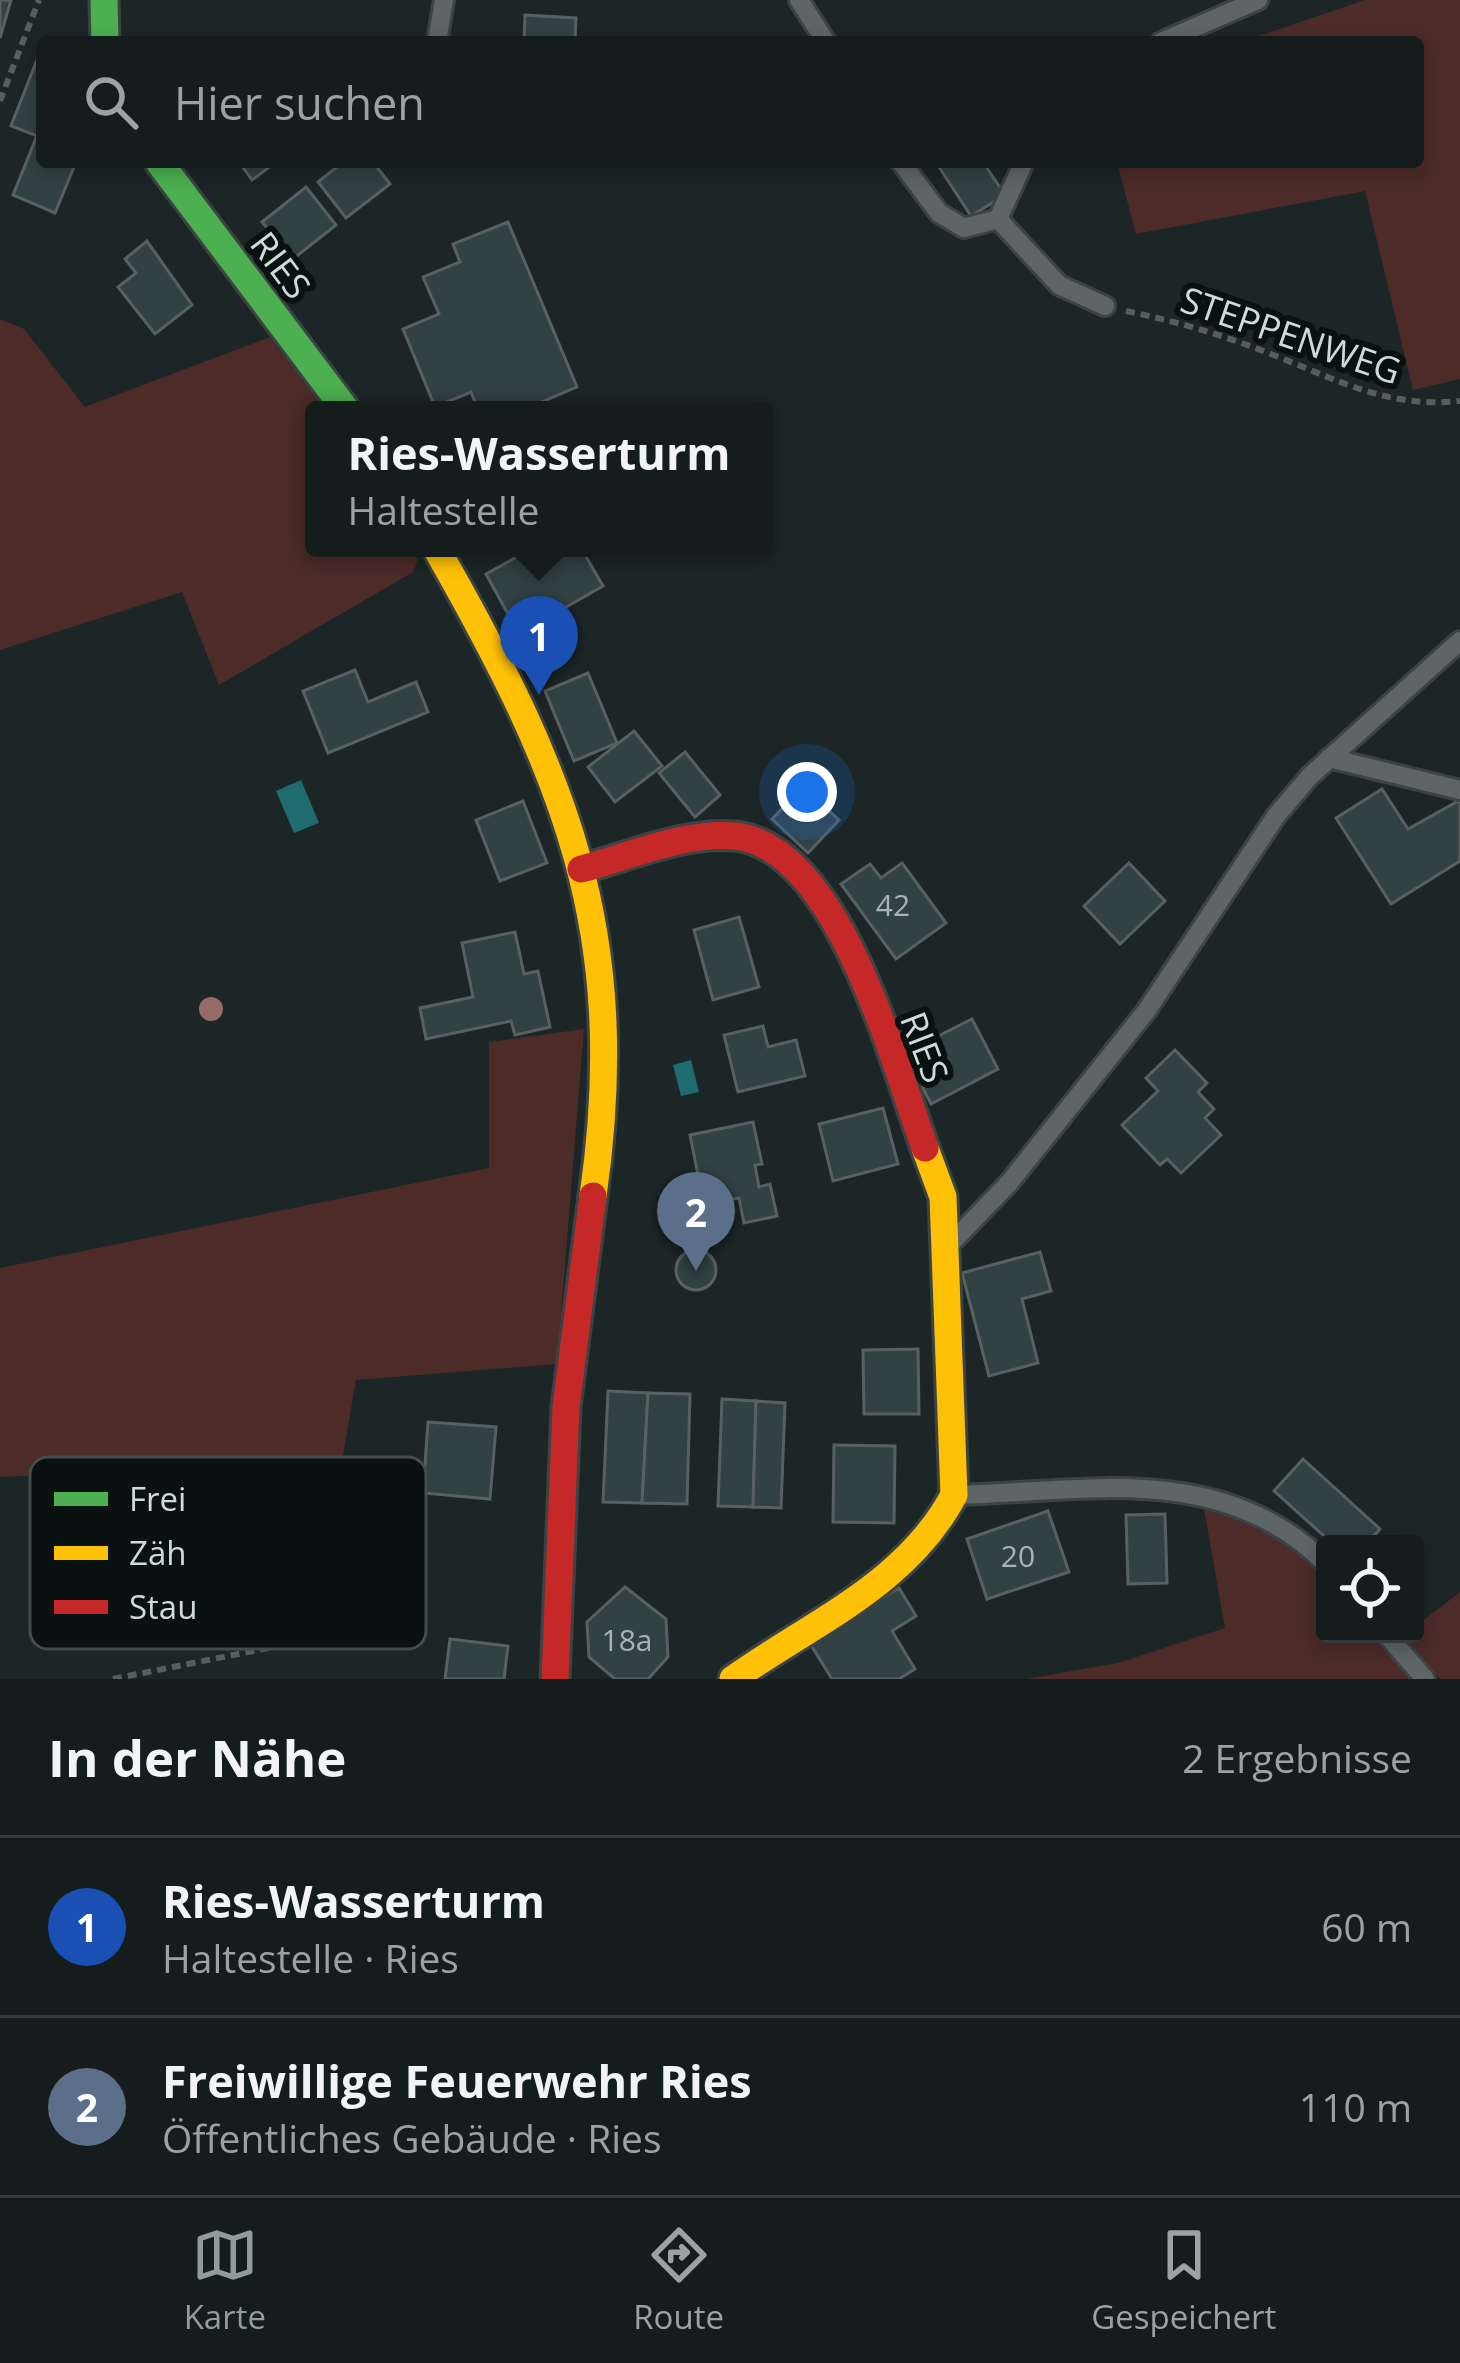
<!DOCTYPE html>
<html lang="de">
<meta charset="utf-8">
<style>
:root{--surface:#151c1c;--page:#1e2525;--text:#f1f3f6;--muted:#9da1a3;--line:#343a3b;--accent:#909b9c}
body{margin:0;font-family:"Open Sans",sans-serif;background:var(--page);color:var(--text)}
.controls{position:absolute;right:36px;bottom:36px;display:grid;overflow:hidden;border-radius:12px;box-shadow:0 6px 18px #0003}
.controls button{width:108px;height:108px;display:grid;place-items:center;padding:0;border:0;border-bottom:3px solid var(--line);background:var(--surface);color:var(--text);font:60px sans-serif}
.you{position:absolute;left:807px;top:792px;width:42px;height:42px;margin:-30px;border:9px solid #fff;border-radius:50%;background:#1a73e8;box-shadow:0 0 0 18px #1a73e833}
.badge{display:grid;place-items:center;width:78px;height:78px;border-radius:50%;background:var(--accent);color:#fff;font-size:39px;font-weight:700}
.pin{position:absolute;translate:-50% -99px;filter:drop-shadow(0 3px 6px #0008)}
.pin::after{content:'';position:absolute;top:63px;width:42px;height:36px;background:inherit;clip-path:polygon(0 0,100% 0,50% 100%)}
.popup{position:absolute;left:305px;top:401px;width:468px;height:156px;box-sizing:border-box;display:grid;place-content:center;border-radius:12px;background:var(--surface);filter:drop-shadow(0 3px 9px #0005);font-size:39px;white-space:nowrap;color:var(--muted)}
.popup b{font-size:45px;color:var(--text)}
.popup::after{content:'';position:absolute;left:50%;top:100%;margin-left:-24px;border:24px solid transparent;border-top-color:var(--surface)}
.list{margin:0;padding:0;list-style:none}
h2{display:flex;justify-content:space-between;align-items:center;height:156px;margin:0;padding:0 48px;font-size:51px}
h2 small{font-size:39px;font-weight:400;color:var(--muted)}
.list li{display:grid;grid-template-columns:78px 1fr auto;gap:36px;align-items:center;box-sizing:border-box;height:180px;padding:0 48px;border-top:3px solid var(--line)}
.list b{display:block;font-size:45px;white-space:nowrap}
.list p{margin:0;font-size:39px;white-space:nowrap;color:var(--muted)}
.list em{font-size:39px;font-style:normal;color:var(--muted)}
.icon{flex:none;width:66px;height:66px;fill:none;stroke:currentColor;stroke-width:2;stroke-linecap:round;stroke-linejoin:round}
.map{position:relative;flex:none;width:1460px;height:1679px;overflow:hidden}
.search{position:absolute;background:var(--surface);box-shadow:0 6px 18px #0003;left:36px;right:36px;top:36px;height:132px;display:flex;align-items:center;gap:30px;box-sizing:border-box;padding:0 42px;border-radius:12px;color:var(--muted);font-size:45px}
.sheet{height:516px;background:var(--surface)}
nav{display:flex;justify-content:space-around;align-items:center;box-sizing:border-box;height:168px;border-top:3px solid var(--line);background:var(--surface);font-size:33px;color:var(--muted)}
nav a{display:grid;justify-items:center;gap:6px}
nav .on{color:var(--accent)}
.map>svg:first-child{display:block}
</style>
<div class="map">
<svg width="1460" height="1679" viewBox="0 0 1460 1679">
<rect width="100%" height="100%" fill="#1c2626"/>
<g fill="#4c2b29">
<polygon points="1365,0 1460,0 1460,379 1413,390 1365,191 1136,234 1117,162 1418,162 1418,42 1241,42"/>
<polygon points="0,319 24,329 85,407 270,337 326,410 314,410 314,548 411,548 418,559 413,572 219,685 182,592 0,650"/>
<polygon points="584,1029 557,1364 356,1380 342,1462 0,1477 0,1268 489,1168 489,1042"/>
<polygon points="1201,1492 1325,1563 1325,1634 1386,1634 1425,1679 1026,1679 1118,1663 1225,1628"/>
<polygon points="1460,1592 1460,1679 1440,1679 1402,1637 1415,1634 1415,1627"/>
</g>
<g fill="#1e6c70">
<polygon points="301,780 319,823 294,833 276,791"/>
<polygon points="691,1060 699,1092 681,1096 673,1065"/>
</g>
<g fill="#324142" stroke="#586162" stroke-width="3">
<polygon points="0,0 11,0 0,38"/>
<polygon points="525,15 576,18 575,42 524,42"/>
<polygon points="42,47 42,129 37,136 11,126"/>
<polygon points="40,128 42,162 76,162 55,213 13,195"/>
<polygon points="239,162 276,162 252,180"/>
<polygon points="343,162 373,162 390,184 346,218 318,182"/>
<polygon points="983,162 1005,195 971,216 937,164"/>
<polygon points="306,187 336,225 293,259 262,222"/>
<polygon points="508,222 577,387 523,410 478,410 471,392 435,407 403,329 439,314 423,277 460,262 453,244"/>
<polygon points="147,241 192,305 155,334 118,287 136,273 125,259"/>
<polygon points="533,548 545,561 569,548 581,548 603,586 519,634 486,574"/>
<polygon points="355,670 368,702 416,682 428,712 328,753 303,691"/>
<polygon points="588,673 617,743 574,761 545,691"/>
<polygon points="634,731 662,766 615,802 588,767"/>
<polygon points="685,752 720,795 695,817 659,773"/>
<polygon points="803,787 839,820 808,853 772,819"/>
<polygon points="1382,789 1408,829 1460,800 1460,861 1391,904 1336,818"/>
<polygon points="523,801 547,863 500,881 476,820"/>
<polygon points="902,863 946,923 896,959 841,884 870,864 881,878"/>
<polygon points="1129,863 1165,901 1120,944 1084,906"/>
<polygon points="739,917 759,987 713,1000 694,930"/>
<polygon points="515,932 524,974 538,971 550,1027 515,1035 511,1021 426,1039 420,1008 473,997 462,943"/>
<polygon points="972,1019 998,1069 931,1104 905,1053"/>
<polygon points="763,1026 768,1047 796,1040 805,1076 738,1092 724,1035"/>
<polygon points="1175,1050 1207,1083 1198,1092 1214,1109 1205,1118 1221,1135 1181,1173 1167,1159 1160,1165 1122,1125 1158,1091 1146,1078"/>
<polygon points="883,1108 898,1164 833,1181 819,1124"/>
<polygon points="753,1122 762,1164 755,1165 759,1187 770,1184 777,1216 744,1223 739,1198 704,1205 690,1135"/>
<circle cx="696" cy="1270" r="20"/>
<polygon points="1040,1252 1051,1291 1022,1299 1038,1363 989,1376 962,1273"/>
<polygon points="918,1349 919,1414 864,1414 863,1350"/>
<polygon points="608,1391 648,1393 642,1503 603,1502"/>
<polygon points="648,1393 690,1394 687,1504 642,1503"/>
<polygon points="722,1399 756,1401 753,1507 718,1506"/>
<polygon points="756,1401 785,1403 781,1508 753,1507"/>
<polygon points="428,1422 496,1427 490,1499 423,1493"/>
<polygon points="834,1445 895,1446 894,1523 833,1522"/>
<polygon points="1303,1459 1380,1529 1366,1544 1333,1544 1274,1491"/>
<polygon points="1048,1511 1069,1572 987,1599 967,1539"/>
<polygon points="1165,1514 1167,1583 1128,1584 1126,1515"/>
<polygon points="625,1587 666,1619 668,1657 648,1679 615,1679 589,1657 587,1622"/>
<polygon points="899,1588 916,1616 892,1631 915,1669 899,1679 832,1679 809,1642"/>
<polygon points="450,1639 508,1646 504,1679 445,1679"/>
</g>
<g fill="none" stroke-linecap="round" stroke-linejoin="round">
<defs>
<g id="lane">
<polyline points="799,0 826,42"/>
<polyline points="437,42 444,0"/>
<polyline points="1161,42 1258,0"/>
<polyline points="901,162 939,213 964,228 998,219 1024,162"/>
<polyline points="998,219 1059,285 1105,306"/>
<polyline points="1329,758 1460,790"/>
<polyline points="953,1241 1009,1183 1147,1010 1276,816 1310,776 1460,641"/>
<path d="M959 1495C1089 1491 1223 1462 1325 1563"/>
<polyline points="1386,1634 1425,1679"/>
</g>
<g id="fast">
<polyline points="104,0 105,42"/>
<polyline points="159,162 346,410"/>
</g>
<g id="slow">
<path d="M436 548C565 774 631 931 593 1196"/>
<path d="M733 1679C813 1622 906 1585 954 1495L943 1197 925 1148"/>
</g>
<g id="jam">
<path d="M581 869C628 857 686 831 735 836 839 847 894 1064 925 1148"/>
<polyline points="555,1679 566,1407 593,1196"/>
</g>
</defs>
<use href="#lane" stroke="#3b4343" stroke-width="24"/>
<use href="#fast" stroke="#3b4343" stroke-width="33"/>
<use href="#slow" stroke="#3b4343" stroke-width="33"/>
<use href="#jam" stroke="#3b4343" stroke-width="33"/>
<g stroke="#585e5e" stroke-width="6" stroke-dasharray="9 6" stroke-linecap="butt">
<polyline points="0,101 39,0"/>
<path d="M1126 311C1175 321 1223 335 1271 354 1335 379 1389 409 1460 401"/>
<polyline points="113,1679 298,1642"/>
</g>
<use href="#lane" stroke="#5d6566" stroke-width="18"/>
<use href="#fast" stroke="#4caf50" stroke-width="27"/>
<use href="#slow" stroke="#ffc107" stroke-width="27"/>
<use href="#jam" stroke="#c62828" stroke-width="27"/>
</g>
<circle fill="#966b69" cx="211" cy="1009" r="12"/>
<g text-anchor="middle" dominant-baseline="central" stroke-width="12" stroke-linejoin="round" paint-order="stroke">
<g font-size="30" fill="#a8b4b5">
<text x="893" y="904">42</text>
<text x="1018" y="1555">20</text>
<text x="627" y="1639">18a</text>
</g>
<g font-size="36" fill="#cfdadb" stroke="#091111">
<text transform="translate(281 265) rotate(53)">RIES</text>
<text transform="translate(1291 335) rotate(19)">STEPPENWEG</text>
<text transform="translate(925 1047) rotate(69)">RIES</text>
</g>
</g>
<rect x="30" y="1457" width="396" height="192" rx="18" fill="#091111" stroke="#444d4e" stroke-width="3"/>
<rect x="54" y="1492" width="54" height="14" fill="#4caf50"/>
<rect x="54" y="1546" width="54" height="14" fill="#ffc107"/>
<rect x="54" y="1600" width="54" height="14" fill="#c62828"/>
<g font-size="33" fill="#cfdadb">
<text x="129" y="1511">Frei</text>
<text x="129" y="1565">Zäh</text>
<text x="129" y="1619">Stau</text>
</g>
</svg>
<div class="controls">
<button><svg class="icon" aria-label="locate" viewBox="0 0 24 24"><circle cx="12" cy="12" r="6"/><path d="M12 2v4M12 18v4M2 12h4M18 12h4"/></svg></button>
</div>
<div class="you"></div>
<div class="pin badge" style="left:539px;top:695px;background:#1a4fb4">1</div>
<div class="popup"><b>Ries-Wasserturm</b>Haltestelle</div>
<div class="pin badge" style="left:696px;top:1271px;background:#5c6f8a">2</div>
<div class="search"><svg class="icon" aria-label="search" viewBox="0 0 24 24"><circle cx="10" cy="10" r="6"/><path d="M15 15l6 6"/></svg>Hier suchen</div>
</div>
<section class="sheet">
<h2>In der Nähe<small>2 Ergebnisse</small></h2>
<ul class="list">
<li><span class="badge" style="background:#1a4fb4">1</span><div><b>Ries-Wasserturm</b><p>Haltestelle · Ries</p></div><em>60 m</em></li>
<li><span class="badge" style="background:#5c6f8a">2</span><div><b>Freiwillige Feuerwehr Ries</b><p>Öffentliches Gebäude · Ries</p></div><em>110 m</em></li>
</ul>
</section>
<nav>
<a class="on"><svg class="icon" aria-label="map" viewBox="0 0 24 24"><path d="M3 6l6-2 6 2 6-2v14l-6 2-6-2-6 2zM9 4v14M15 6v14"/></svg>Karte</a>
<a><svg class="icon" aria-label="directions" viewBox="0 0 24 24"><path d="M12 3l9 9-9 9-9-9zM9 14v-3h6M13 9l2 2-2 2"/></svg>Route</a>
<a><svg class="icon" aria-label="saved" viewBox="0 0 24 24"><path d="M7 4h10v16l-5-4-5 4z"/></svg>Gespeichert</a>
</nav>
